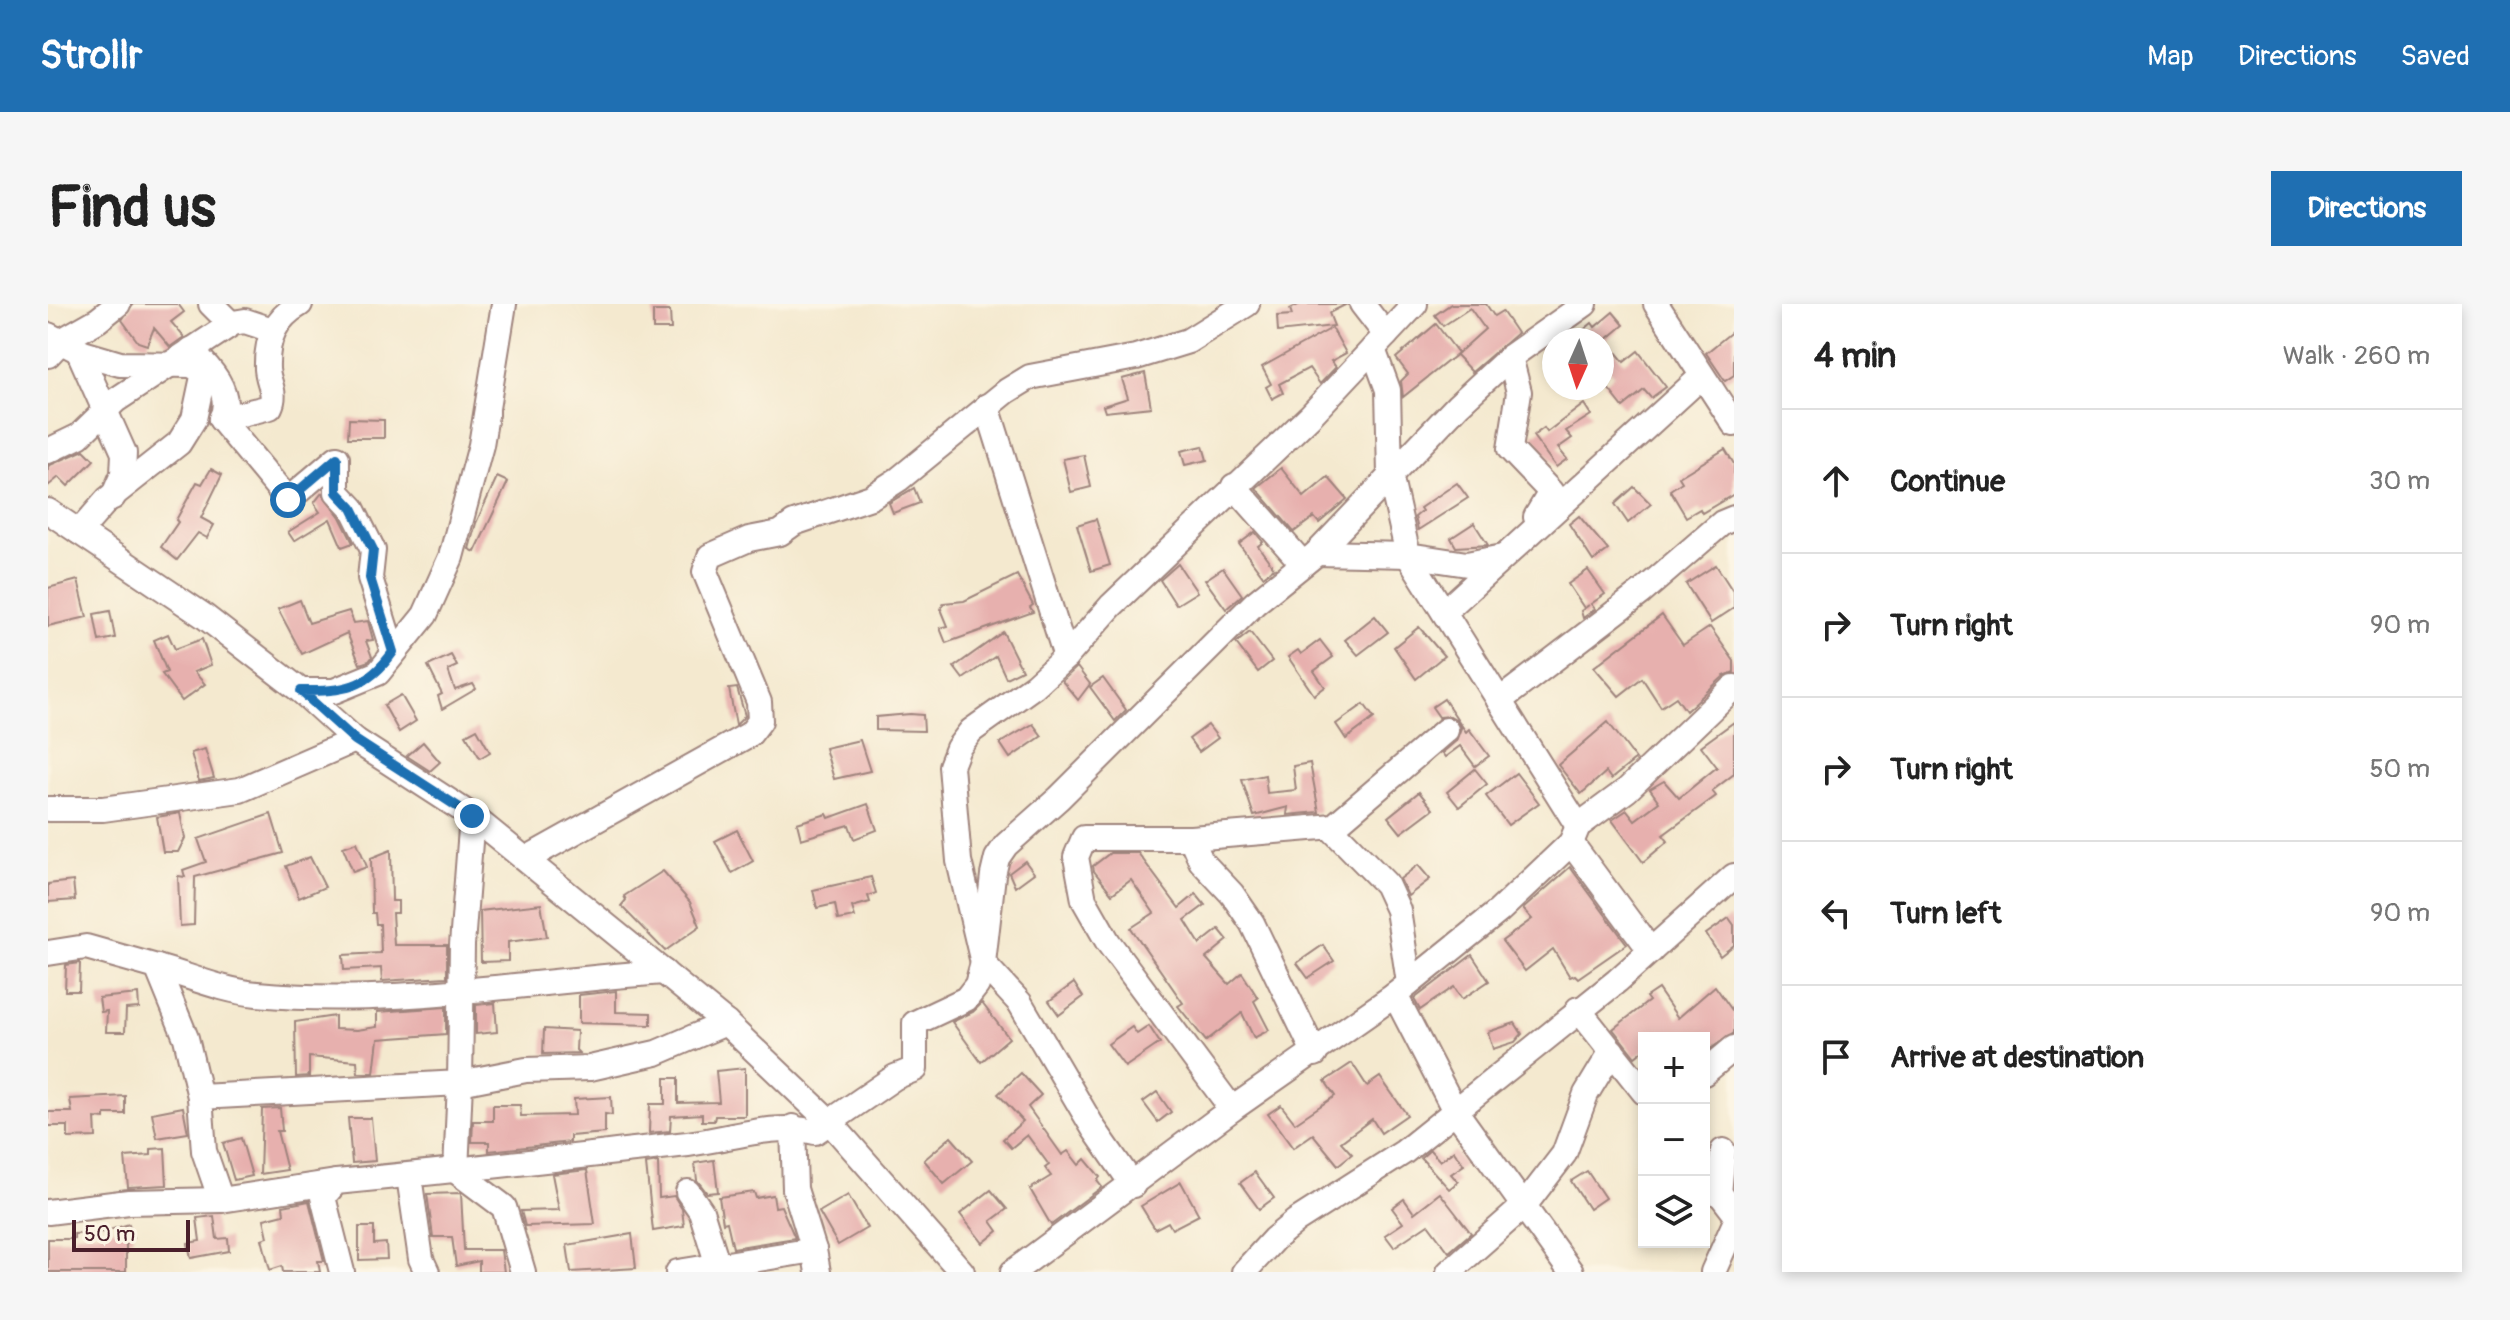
<!DOCTYPE html>
<meta charset="utf-8">
<style>
:root{--surface:#fff;--page:#f6f6f6;--text:#222;--muted:#767676;--line:#e0e0e0;--accent:#1f6fb2}
body{margin:0;font-family:Pangolin,sans-serif;background:var(--page);color:var(--text)}
.controls{position:absolute;right:24px;bottom:24px;display:grid;overflow:hidden;border-radius:0px;box-shadow:0 4px 12px #0003}
.controls button{width:72px;height:72px;display:grid;place-items:center;padding:0;border:0;border-bottom:2px solid var(--line);background:var(--surface);color:var(--text);font:40px sans-serif}
.compass{position:absolute;left:1494px;top:24px;width:72px;height:72px;border-radius:50%;background:var(--surface);box-shadow:0 4px 12px #0003;rotate:183deg}
.scale{position:absolute;left:24px;bottom:20px;width:118px;box-sizing:border-box;padding-left:8px;border:4px solid #4a1f2b;border-top:0;font-size:22px;line-height:28px;white-space:nowrap;color:#4a1f2b;-webkit-text-stroke:6px #fcf5e5;paint-order:stroke}
.stop{position:absolute;width:24px;height:24px;margin:-18px;border:6px solid #1f6fb2;border-radius:50%;background:#fff}
.stop.end{background:#1f6fb2;border-color:#fff;box-shadow:0 2px 8px #0008}
.list{margin:0;padding:0;list-style:none}
h2{display:flex;justify-content:space-between;align-items:center;height:104px;margin:0;padding:0 32px;font-size:34px}
h2 small{font-size:26px;font-weight:400;color:var(--muted)}
.list li{display:grid;grid-template-columns:52px 1fr auto;gap:24px;align-items:center;box-sizing:border-box;height:144px;padding:0 32px;border-top:2px solid var(--line)}
.list b{display:block;font-size:30px;white-space:nowrap}
.list em{font-size:26px;font-style:normal;color:var(--muted)}
.icon{flex:none;width:44px;height:44px;fill:none;stroke:currentColor;stroke-width:2;stroke-linecap:round;stroke-linejoin:round}
.map{position:relative;flex:none;width:1686px;height:968px;overflow:hidden;border-radius:0px}
header{display:flex;align-items:center;gap:48px;box-sizing:border-box;height:112px;padding:0 40px;background:var(--accent);color:#fff}
header strong{font-size:38px}
nav{display:flex;gap:44px;margin-inline-start:auto;font-size:28px}
.intro{display:flex;align-items:center;justify-content:space-between;box-sizing:border-box;height:192px;padding:0 48px}
h1{margin:0;font-size:56px}
.button{padding:20px 36px;border-radius:0px;background:var(--accent);color:#fff;font-size:28px;font-weight:700}
main{display:flex;gap:48px;padding:0 48px}
aside{flex:1;background:var(--surface);border-radius:0px;box-shadow:0 4px 12px #0003}
.map>svg:first-child{display:block}
</style>
<header>
<strong>Strollr</strong>
<nav><a>Map</a><a>Directions</a><a>Saved</a></nav>
</header>
<div class="intro"><h1>Find us</h1><a class="button">Directions</a></div>
<main>
<div class="map">
<svg width="1686" height="968" viewBox="0 0 1686 968">
<rect width="100%" height="100%" fill="#fcf5e5"/>
<filter id="ink" filterUnits="userSpaceOnUse"><feTurbulence type="fractalNoise" baseFrequency=".0125" numOctaves="2"/><feDisplacementMap in="SourceGraphic" scale="16" xChannelSelector="R" yChannelSelector="G"/><feConvolveMatrix kernelMatrix="1 2 1 2 8 2 1 2 1" color-interpolation-filters="sRGB"/></filter>
<filter id="wash" filterUnits="userSpaceOnUse"><feTurbulence type="fractalNoise" baseFrequency=".006" numOctaves="4" result="noise"/><feDisplacementMap in="SourceGraphic" scale="32" xChannelSelector="R" yChannelSelector="G"/><feGaussianBlur stdDeviation="1.8" result="paint"/><feColorMatrix in="noise" values="0 0 0 0 0 0 0 0 0 0 0 0 0 0 0 0 0 1.4 0 .05"/><feComposite in="paint" operator="in"/></filter>
<g filter="url(#wash)">
<rect width="100%" height="100%" fill="#f4e9cf"/>
<g id="blocks">
<g fill="#e7b0ae">
<polygon points="85,0 130,0 136,8 123,18 136,33 122,43 106,24 99,41 90,38 74,16"/>
<polygon points="1252,0 1299,0 1281,9 1286,22 1230,28 1229,12 1244,11 1242,5"/>
<polygon points="1403,0 1438,0 1446,12 1454,7 1469,29 1424,68 1408,51 1437,25 1422,4 1395,22 1387,11"/>
<polygon points="605,7 622,7 623,25 605,25"/>
<polygon points="1565,8 1576,21 1558,36 1576,58 1590,47 1618,83 1603,94 1596,86 1575,103 1556,79 1566,71 1554,56 1554,36 1531,36 1535,33 1532,29 1544,19 1547,23"/>
<polygon points="1388,20 1410,49 1355,93 1353,77 1360,70 1348,54"/>
<polygon points="1284,24 1298,49 1283,57 1288,63 1272,80 1261,64 1231,80 1235,89 1224,95 1218,83 1223,80 1214,63"/>
<polygon points="1686,26 1686,71 1677,77 1658,49"/>
<polygon points="1097,69 1103,103 1057,108 1055,102 1080,94 1074,75"/>
<polygon points="1536,100 1543,111 1518,127 1524,134 1510,144 1519,155 1508,163 1485,132 1496,124 1499,128"/>
<polygon points="301,115 336,116 336,134 300,134"/>
<polygon points="1155,142 1159,156 1137,161 1133,147"/>
<polygon points="1677,145 1686,160 1686,190 1654,209 1652,205 1638,213 1622,186 1634,178 1631,173"/>
<polygon points="36,146 46,156 20,182 11,173 0,182 0,162"/>
<polygon points="1036,151 1043,183 1023,188 1015,155"/>
<polygon points="1233,164 1256,193 1280,173 1299,195 1271,219 1266,213 1246,228 1208,184"/>
<polygon points="163,165 174,171 153,214 166,221 159,234 150,229 129,256 113,243 130,218 128,216 149,178 154,180"/>
<polygon points="449,173 460,178 427,248 421,245 428,219"/>
<polygon points="1409,179 1420,194 1370,226 1367,213 1374,207 1372,204"/>
<polygon points="1586,183 1603,200 1580,219 1567,200"/>
<polygon points="866,184 872,199 845,209 841,199"/>
<polygon points="274,189 292,213 305,239 294,243 282,215 246,237 240,228 272,208 266,199"/>
<polygon points="1531,212 1560,246 1545,257 1521,220"/>
<polygon points="1048,215 1062,261 1043,267 1029,221"/>
<polygon points="1426,219 1440,241 1408,243 1403,234"/>
<polygon points="1207,228 1215,238 1210,242 1226,264 1215,272 1191,240"/>
<polygon points="1130,260 1149,288 1128,301 1112,276"/>
<polygon points="1668,261 1686,289 1686,304 1663,319 1638,280"/>
<polygon points="1175,264 1194,291 1178,305 1157,276"/>
<polygon points="1540,266 1557,290 1543,300 1547,305 1535,314 1533,307 1541,301 1536,304 1520,280"/>
<polygon points="969,271 985,301 982,303 985,308 898,339 892,324 900,322 893,305 896,299 916,297"/>
<polygon points="30,276 39,313 0,322 0,284"/>
<polygon points="252,296 261,319 301,307 306,319 320,317 325,336 318,337 324,353 321,357 312,360 299,329 254,350 230,305"/>
<polygon points="62,307 67,334 51,337 46,310"/>
<polygon points="1614,311 1635,341 1662,323 1686,357 1686,368 1676,372 1638,407 1628,393 1613,403 1594,374 1571,392 1546,363"/>
<polygon points="1327,312 1340,328 1310,351 1297,336"/>
<polygon points="1371,323 1396,352 1368,375 1346,343"/>
<polygon points="955,328 974,366 958,374 948,352 915,375 906,363"/>
<polygon points="1202,328 1224,357 1210,368 1188,339"/>
<polygon points="120,330 127,345 154,335 163,361 146,368 157,380 134,397 114,370 119,368 106,336"/>
<polygon points="1272,336 1285,353 1266,367 1277,383 1266,391 1240,353 1250,346 1253,350"/>
<polygon points="403,351 409,362 400,366 407,386 425,380 428,385 394,405 390,392 394,390 380,362"/>
<polygon points="1029,363 1042,380 1030,396 1014,377"/>
<polygon points="1055,374 1078,406 1067,417 1042,383"/>
<polygon points="689,384 697,412 688,421 681,385"/>
<polygon points="353,391 368,417 351,428 336,401"/>
<polygon points="1396,395 1418,428 1421,425 1441,452 1427,462 1412,442 1397,453 1394,449 1408,437 1413,424 1409,416 1402,412 1391,413 1384,403"/>
<polygon points="1316,400 1326,414 1298,435 1288,420"/>
<polygon points="862,410 875,411 876,427 828,426 828,413"/>
<polygon points="1560,418 1588,455 1563,475 1558,468 1533,490 1510,461"/>
<polygon points="1686,418 1686,470 1664,487 1668,492 1615,531 1620,537 1595,558 1564,516 1579,506 1587,516 1611,498 1602,485 1616,477 1631,494 1669,463 1653,442"/>
<polygon points="985,420 994,432 962,454 952,439"/>
<polygon points="1160,421 1170,434 1151,448 1141,435"/>
<polygon points="429,425 442,448 432,454 418,431"/>
<polygon points="812,436 822,467 786,475 777,444"/>
<polygon points="375,438 392,458 382,467 359,452"/>
<polygon points="157,445 166,474 151,477 143,449"/>
<polygon points="1262,459 1271,508 1239,511 1240,503 1206,512 1194,476 1217,471 1219,489 1248,486 1245,462"/>
<polygon points="1427,465 1439,480 1411,503 1399,488"/>
<polygon points="1468,469 1491,499 1460,521 1438,492"/>
<polygon points="1371,488 1385,505 1353,529 1340,513"/>
<polygon points="820,500 829,526 806,535 801,521 753,535 749,519 779,510 781,514"/>
<polygon points="132,509 137,534 130,548 115,548 109,513"/>
<polygon points="223,510 235,549 147,573 146,621 132,622 130,572 137,573 135,566 158,558 150,535"/>
<polygon points="689,526 705,557 684,569 667,537"/>
<polygon points="309,538 319,563 305,568 295,543"/>
<polygon points="343,546 344,597 350,597 350,609 344,609 346,641 399,641 399,673 334,677 333,664 296,666 295,651 333,649 332,620 328,620 327,609 324,609 323,554"/>
<polygon points="1062,549 1090,549 1131,604 1148,590 1157,601 1137,616 1152,640 1171,625 1180,636 1158,654 1181,680 1194,669 1210,694 1206,697 1221,726 1206,734 1194,709 1158,737 1130,702 1135,699 1083,624 1106,609 1083,576 1064,590 1046,567 1045,562"/>
<polygon points="262,553 277,583 251,594 238,562"/>
<polygon points="977,557 986,569 967,583 961,569"/>
<polygon points="1370,561 1382,575 1360,592 1352,575"/>
<polygon points="1522,563 1579,640 1530,674 1527,671 1522,673 1505,645 1477,667 1454,637 1484,615 1475,605"/>
<polygon points="615,567 642,598 652,622 617,647 573,602 578,596 576,592"/>
<polygon points="823,573 828,589 820,592 822,598 804,603 807,613 790,616 787,600 769,604 765,586"/>
<polygon points="25,577 27,596 0,598 0,580"/>
<polygon points="493,600 499,633 460,638 460,657 433,658 432,607"/>
<polygon points="1681,614 1686,621 1686,641 1672,652 1658,630"/>
<polygon points="1275,641 1286,657 1260,674 1249,659"/>
<polygon points="1424,651 1441,677 1414,695 1406,683 1372,706 1366,695"/>
<polygon points="32,659 31,687 17,687 18,661"/>
<polygon points="1026,679 1035,693 1011,711 1001,697"/>
<polygon points="1667,682 1686,709 1686,729 1656,749 1656,734 1596,734 1596,746 1587,753 1565,725 1601,697 1598,693 1610,685 1630,714"/>
<polygon points="568,687 568,708 603,709 603,721 531,719 531,691"/>
<polygon points="90,690 91,704 78,705 77,728 58,728 59,707 53,708 51,694"/>
<polygon points="447,699 449,728 428,730 428,701"/>
<polygon points="934,699 961,734 933,758 904,718 925,708"/>
<polygon points="398,703 398,730 330,735 326,769 310,769 309,757 261,753 261,772 248,773 247,718 287,712 287,725 309,726 329,723 329,708"/>
<polygon points="1467,719 1474,730 1467,738 1445,745 1440,728"/>
<polygon points="1101,722 1112,739 1077,763 1060,740 1084,723 1089,730"/>
<polygon points="496,725 529,727 528,746 531,749 495,750"/>
<polygon points="1304,759 1319,782 1332,773 1359,811 1333,829 1324,815 1293,838 1304,850 1290,861 1265,830 1245,844 1220,810 1233,801 1247,819 1287,792 1277,777"/>
<polygon points="697,764 697,812 667,812 666,817 654,817 654,810 623,812 622,827 601,829 602,800 617,800 617,774 630,774 630,799 671,798 668,767"/>
<polygon points="973,769 993,791 980,803 1014,851 1020,847 1031,861 1037,855 1052,873 1049,877 1054,883 1003,921 982,885 1003,872 997,864 1001,861 979,831 963,844 955,835 975,817 950,790"/>
<polygon points="1109,788 1123,808 1110,818 1095,798"/>
<polygon points="77,792 77,810 57,810 57,815 47,814 48,833 20,834 20,822 0,822 0,808 24,808 22,795"/>
<polygon points="563,793 564,811 557,810 557,829 522,832 522,838 441,847 441,838 424,838 425,817 445,817 445,801 472,801 473,812 527,811 526,795"/>
<polygon points="135,803 140,829 109,834 104,809"/>
<polygon points="232,804 234,827 229,827 239,866 212,870 214,805"/>
<polygon points="300,814 323,814 327,857 304,859"/>
<polygon points="903,833 924,857 896,880 876,856"/>
<polygon points="193,834 204,872 186,876 175,839"/>
<polygon points="117,844 119,881 80,883 77,853 103,851 103,845"/>
<polygon points="1382,846 1392,857 1406,847 1416,861 1403,870 1410,878 1401,885 1373,854"/>
<polygon points="666,856 670,888 659,889 649,876 647,859"/>
<polygon points="610,858 611,894 626,892 634,905 636,922 605,927 598,860"/>
<polygon points="539,866 547,920 477,922 473,907 511,906 504,870"/>
<polygon points="1539,867 1557,894 1541,905 1523,877"/>
<polygon points="1207,868 1226,894 1211,905 1192,879"/>
<polygon points="1133,878 1151,911 1124,925 1120,918 1107,925 1093,902"/>
<polygon points="943,886 959,905 943,917 950,927 935,939 912,910"/>
<polygon points="706,888 708,894 725,891 727,903 733,902 747,934 685,944 679,918 675,919 671,893"/>
<polygon points="413,889 416,946 453,946 456,968 431,968 431,957 408,962 404,933 385,933 379,890"/>
<polygon points="1392,889 1423,929 1401,948 1380,920 1346,943 1337,931 1355,919 1344,904 1356,895 1366,909"/>
<polygon points="800,891 819,924 790,941 771,908"/>
<polygon points="261,897 276,957 270,957 272,968 235,968 234,962 222,966 214,935 220,933 216,915 236,910 235,902"/>
<polygon points="166,912 169,935 180,934 181,947 143,954 140,939 152,937 149,914"/>
<polygon points="81,920 85,934 78,936 78,968 0,968 0,935 26,935 26,930 52,929"/>
<polygon points="311,923 326,923 326,940 338,939 339,955 311,956"/>
<polygon points="584,930 588,964 523,968 519,941"/>
</g>
</g>
</g>
<g filter="url(#ink)">
<use href="#blocks" fill-opacity="0" stroke="#9f847d" stroke-width="2"/>
<g fill="none" stroke-linecap="round" stroke-linejoin="round">
<defs>
<g id="minor">
<polyline points="163,0 183,20"/>
<polyline points="1314,0 1338,31"/>
<polyline points="1608,0 1686,120"/>
<polyline points="0,31 35,49 72,60 143,61 156,68 146,115 131,139 60,195 31,228"/>
<polyline points="1325,45 1340,86 1342,171 1360,251 1530,522"/>
<path d="M143 46C160 62 187 89 173 115L240 196 289 154V188L304 204 325 246 322 274 345 348"/>
<polyline points="31,48 76,149 75,170 65,193"/>
<polyline points="0,51 13,37 50,16 70,0"/>
<polyline points="1462,53 1471,88 1462,145 1503,188 1488,213"/>
<polyline points="939,102 1018,353"/>
<path d="M173 115 222 103C229 89 220 79 219 65 218 35 227 14 252 0"/>
<polyline points="0,147 31,132 68,96 185,19 197,17 224,26"/>
<polyline points="1186,182 1255,260"/>
<polyline points="0,207 156,312 253,387 307,436 424,512 678,719 780,816 914,968"/>
<polyline points="1269,249 1360,251 1419,260 1455,253"/>
<polyline points="1396,308 1654,72"/>
<polyline points="253,387 286,387 330,369 377,311 403,253 433,141 456,0"/>
<polyline points="1451,397 1594,288 1674,219 1686,214"/>
<polyline points="0,505 55,505 192,486 307,436"/>
<polyline points="1282,523 1338,580 1350,606 1361,679"/>
<polyline points="1143,534 1153,557 1184,590 1204,619 1267,750"/>
<polyline points="1523,539 1603,647"/>
<polyline points="478,555 702,430 712,417 711,398 657,268 662,252 701,235 732,229 746,219 823,193 851,175 959,87 982,73 1088,53 1140,37 1199,0"/>
<polyline points="0,649 38,643 109,663 138,734 152,793"/>
<path d="M109 663C141 672 176 687 209 690 341 703 484 677 616 668"/>
<polyline points="1347,691 1406,805 1523,968"/>
<polyline points="1530,705 1596,788"/>
<polyline points="1656,769 1686,744"/>
<polyline points="1184,805 1060,638 1036,596 1028,553 1036,534 1143,534 1286,522 1398,426"/>
<polyline points="745,823 747,885 766,946"/>
<polyline points="1656,869 1686,908"/>
<polyline points="361,872 373,955 379,968"/>
<polyline points="1085,881 1046,825 972,699 935,659 911,557 903,462 910,444 923,427 986,382 1018,353 1063,302 1262,112 1367,0"/>
<polyline points="640,888 653,907 672,968"/>
<polyline points="1671,890 1675,847"/>
<polyline points="173,896 156,847 152,793 412,779 414,641 424,512"/>
<polyline points="0,908 81,898 173,896 288,878"/>
<path d="M294 968 275 893 288 878C406 867 523 853 640 840 681 835 727 818 767 828L847 773 867 765V719L918 695 929 681 935 659 945 571 949 554 958 541 1011 494 1207 299 1269 249 1410 101 1462 53 1537 0"/>
<polyline points="475,968 456,903 408,867 412,779 478,766 542,764 608,749 678,719"/>
<polyline points="630,968 766,946 770,968"/>
<polyline points="965,968 1184,805 1347,691 1451,607 1523,539 1530,522 1579,486 1686,383"/>
<polyline points="1196,968 1226,935 1248,917 1356,848 1569,677 1686,572"/>
<polyline points="1401,968 1476,902 1516,850 1538,790 1564,747"/>
<polyline points="1665,968 1686,921"/>
</g>
</defs>
<use href="#minor" stroke="#9f847d" stroke-width="28"/>
<use href="#minor" stroke="#fff" stroke-width="24"/>
</g>
</g>
<g fill="none" stroke-linecap="round" stroke-linejoin="round" filter="url(#ink)">
<path stroke="#1f6fb2" stroke-width="10" d="M240 196 289 154V188L304 204 325 246 322 274 345 348C319 385 296 387 253 387L307 436 424 512"/>
</g>
</svg>
<div class="controls">
<button>+</button>
<button>−</button>
<button><svg class="icon" aria-label="layers" viewBox="0 0 24 24"><path d="M12 4l9 5-9 5-9-5zM3 14l9 5 9-5"/></svg></button>
</div>
<svg class="compass" viewBox="-18 -18 36 36"><path d="M0-13l5 13h-10z" fill="#e53935"/><path d="M0 13l5-13h-10z" fill="#767676"/></svg>
<div class="scale">50 m</div>
<div class="stop" style="left:240px;top:196px"></div>
<div class="stop end" style="left:424px;top:512px"></div>
</div>
<aside>
<h2>4 min<small>Walk · 260 m</small></h2>
<ul class="list">
<li><svg class="icon" aria-label="ahead" viewBox="0 0 24 24"><path d="M12 20V5M6 11l6-6 6 6"/></svg><div><b>Continue</b></div><em>30 m</em></li>
<li><svg class="icon" aria-label="right" viewBox="0 0 24 24"><path d="M7 20v-9h11M14 6l5 5-5 5"/></svg><div><b>Turn right</b></div><em>90 m</em></li>
<li><svg class="icon" aria-label="right" viewBox="0 0 24 24"><path d="M7 20v-9h11M14 6l5 5-5 5"/></svg><div><b>Turn right</b></div><em>50 m</em></li>
<li><svg class="icon" aria-label="left" viewBox="0 0 24 24"><path d="M17 20v-9H6M10 6l-5 5 5 5"/></svg><div><b>Turn left</b></div><em>90 m</em></li>
<li><svg class="icon" aria-label="arrive" viewBox="0 0 24 24"><path d="M6 21V4h12l-3 4 3 4H6"/></svg><div><b>Arrive at destination</b></div></li>
</ul>
</aside>
</main>
